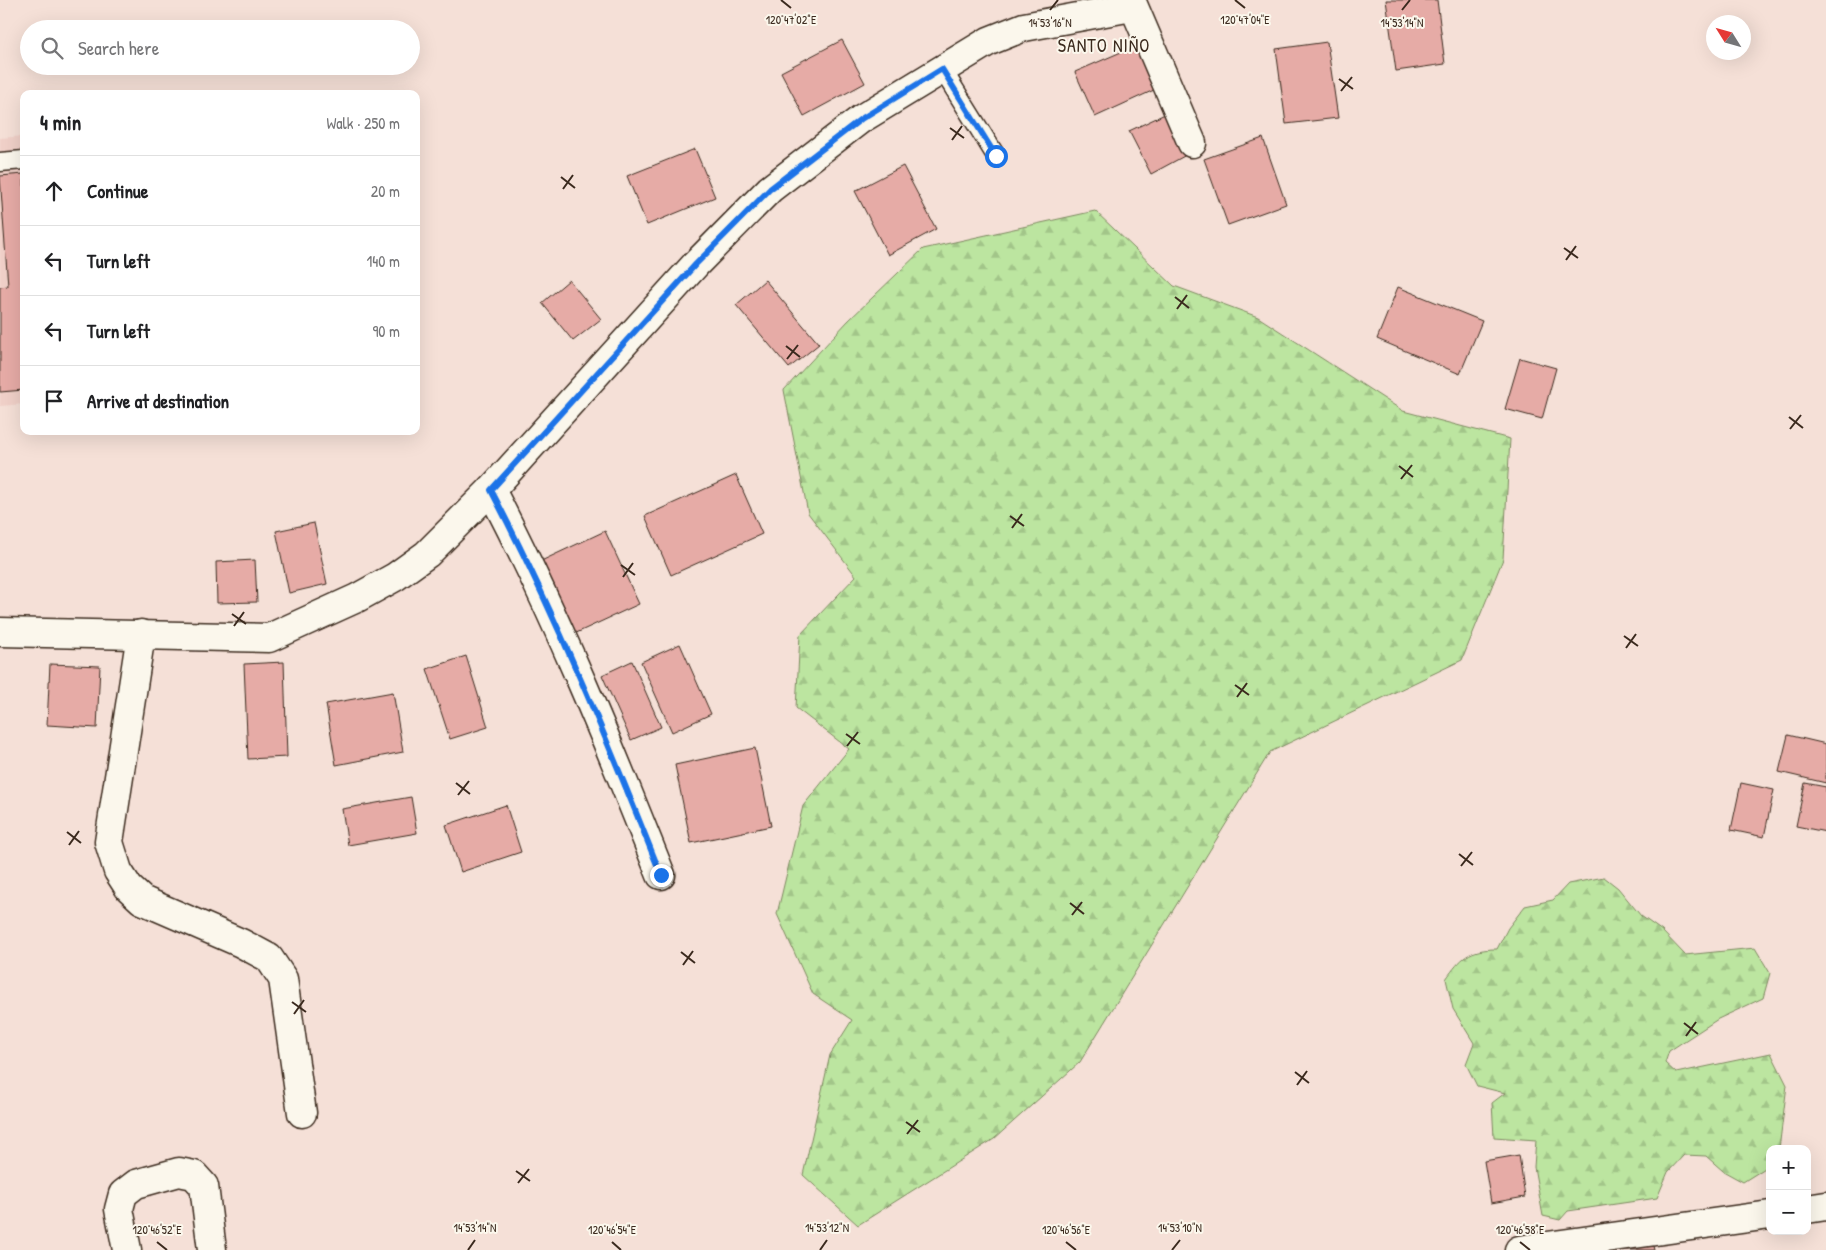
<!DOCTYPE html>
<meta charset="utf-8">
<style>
:root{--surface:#fff;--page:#f6f6f6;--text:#202124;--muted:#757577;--line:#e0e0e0}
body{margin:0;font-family:"Patrick Hand",sans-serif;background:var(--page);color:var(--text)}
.controls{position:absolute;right:15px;bottom:15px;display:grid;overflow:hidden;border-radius:10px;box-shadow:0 5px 20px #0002}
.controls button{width:45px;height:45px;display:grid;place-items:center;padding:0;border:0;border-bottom:1px solid var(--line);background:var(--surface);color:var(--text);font:25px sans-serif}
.compass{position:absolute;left:1706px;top:15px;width:45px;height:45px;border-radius:50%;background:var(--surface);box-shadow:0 5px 20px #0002;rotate:307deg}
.stop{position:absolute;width:15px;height:15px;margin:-11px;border:4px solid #1a73e8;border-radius:50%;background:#fff}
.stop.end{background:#1a73e8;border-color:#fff;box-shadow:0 1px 5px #0008}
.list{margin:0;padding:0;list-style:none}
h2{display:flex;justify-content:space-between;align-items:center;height:65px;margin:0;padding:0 20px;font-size:21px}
h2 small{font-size:16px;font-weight:400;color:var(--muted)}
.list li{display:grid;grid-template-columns:32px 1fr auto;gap:15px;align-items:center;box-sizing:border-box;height:70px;padding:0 20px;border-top:1px solid var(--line)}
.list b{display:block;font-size:19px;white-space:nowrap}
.list em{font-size:16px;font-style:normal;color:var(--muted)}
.icon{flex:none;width:28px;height:28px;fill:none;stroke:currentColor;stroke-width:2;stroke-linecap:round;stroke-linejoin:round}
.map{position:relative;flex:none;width:1826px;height:1250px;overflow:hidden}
.search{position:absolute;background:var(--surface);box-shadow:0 5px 20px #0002;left:20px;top:20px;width:400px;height:55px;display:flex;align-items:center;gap:12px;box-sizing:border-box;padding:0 18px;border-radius:28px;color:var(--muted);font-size:19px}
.panel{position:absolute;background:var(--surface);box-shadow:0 5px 20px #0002;left:20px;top:90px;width:400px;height:345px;border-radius:10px}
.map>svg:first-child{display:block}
</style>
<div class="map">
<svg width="1826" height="1250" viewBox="0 0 1826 1250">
<defs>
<pattern id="forest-firs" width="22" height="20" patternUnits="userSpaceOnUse" patternTransform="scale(1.25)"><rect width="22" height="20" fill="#bce5a0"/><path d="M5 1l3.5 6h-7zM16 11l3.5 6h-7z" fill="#a2c589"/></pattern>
</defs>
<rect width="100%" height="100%" fill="#f5e0d7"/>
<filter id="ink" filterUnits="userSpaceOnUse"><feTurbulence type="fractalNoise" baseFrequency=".02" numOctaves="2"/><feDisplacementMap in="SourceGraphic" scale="10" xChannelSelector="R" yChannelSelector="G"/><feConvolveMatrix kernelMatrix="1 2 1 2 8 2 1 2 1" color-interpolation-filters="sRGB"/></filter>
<g filter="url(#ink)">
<polygon fill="#f0d0c8" points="24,136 24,404 0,406 0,138"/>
<g fill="url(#forest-firs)" stroke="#7c885f">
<polygon points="1095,211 1174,286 1258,317 1403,411 1510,439 1503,559 1462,660 1270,752 1080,1062 994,1139 858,1225 803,1175 830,1055 852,1020 813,994 777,914 803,806 849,749 796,708 800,635 856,576 808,513 784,390 848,321 923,249"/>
<path d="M1604 877 1618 888 1641 916 1662 931 1685 955 1755 948 1770 973 1763 998 1718 1019 1669 1051 1665 1063 1676 1073 1771 1053 1787 1085 1779 1149H1770V1165L1743 1182 1723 1171 1706 1156 1684 1155 1668 1172 1657 1198 1568 1211 1560 1220 1543 1216 1534 1167 1536 1140 1494 1137 1492 1103 1505 1093 1477 1086 1466 1064 1474 1043 1453 1009 1446 979C1461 958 1469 949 1497 949L1508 928 1525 906 1553 900 1568 884Z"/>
</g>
<g fill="#e6aba6" stroke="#3b2a1e">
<polygon points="1386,0 1437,0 1445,64 1396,71"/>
<polygon points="842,40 865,83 804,116 781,72"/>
<polygon points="1327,42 1338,118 1286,124 1276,49"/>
<polygon points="1135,46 1154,90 1095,117 1075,72"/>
<polygon points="1167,113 1188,154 1151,174 1129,131"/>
<polygon points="1263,138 1286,204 1228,225 1204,159"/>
<polygon points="695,149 715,197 647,225 627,176"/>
<polygon points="903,166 936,229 888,255 855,191"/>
<polygon points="24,174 24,390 0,392 0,287 8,286 0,176"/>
<polygon points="569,280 601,319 573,341 542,303"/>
<polygon points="765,280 819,344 789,368 736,305"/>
<polygon points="1398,287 1482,321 1460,374 1377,339"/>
<polygon points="1520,358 1556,368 1542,419 1505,409"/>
<polygon points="736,475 762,534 671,575 645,516"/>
<polygon points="314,523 327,584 289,593 276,531"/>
<polygon points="605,531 639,604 572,635 539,562"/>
<polygon points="255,560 257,602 217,603 216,562"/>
<polygon points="680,644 711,714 672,732 641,662"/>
<polygon points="466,656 488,727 450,739 427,669"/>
<polygon points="632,661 661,727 631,740 602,675"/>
<polygon points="284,662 287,757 248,759 244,664"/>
<polygon points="50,664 100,666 97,728 47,725"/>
<polygon points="393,692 403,752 336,765 326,704"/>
<polygon points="1788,735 1826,744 1826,783 1779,772"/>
<polygon points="755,748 771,826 691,843 675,765"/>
<polygon points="1741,783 1774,790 1764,837 1731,830"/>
<polygon points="1805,783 1826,787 1826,832 1796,826"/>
<polygon points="411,797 417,833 348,845 342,809"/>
<polygon points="506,805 521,852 461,872 446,825"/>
<polygon points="1519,1155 1525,1197 1491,1203 1484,1161"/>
<polygon points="1651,1238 1654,1250 1578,1250"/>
</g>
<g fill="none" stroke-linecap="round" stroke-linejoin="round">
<defs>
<g id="service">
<polyline points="942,69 996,156"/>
<polyline points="0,162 24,160"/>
</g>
<g id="minor">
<polyline points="1131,0 1192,143"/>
<path d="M491 490C556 615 609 744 661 875"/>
<polyline points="0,632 269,638 357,598 395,577 427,554 491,490 696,264 770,189 861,119 989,41 1024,27 1132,7"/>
<polyline points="141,634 109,842 118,871 129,888 142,900 241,943 269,958 283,979 302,1113"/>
<polyline points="127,1250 119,1209 123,1194 136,1184 179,1172 194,1175 204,1186 212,1250"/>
</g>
<g id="tertiary">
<polyline points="1807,1209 1826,1206"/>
<polyline points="1519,1250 1770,1215"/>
</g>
</defs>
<use href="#service" stroke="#3b2a1e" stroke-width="21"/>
<use href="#minor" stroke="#3b2a1e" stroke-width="31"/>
<use href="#tertiary" stroke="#3b2a1e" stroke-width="31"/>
<use href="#service" stroke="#fbf7ec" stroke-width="18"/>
<use href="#minor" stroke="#fbf7ec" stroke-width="28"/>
<use href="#tertiary" stroke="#fbf7ec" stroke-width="28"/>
</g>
</g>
<g fill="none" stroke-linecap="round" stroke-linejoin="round" filter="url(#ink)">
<path stroke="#1a73e8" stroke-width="6" d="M661 875C609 744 556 615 491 490L696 264 770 189 861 119 942 69 996 156"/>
</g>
<path fill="none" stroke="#3b2a1e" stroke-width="2" d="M781 0 791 8M1235 0 1245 8M1050 10 1058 0M1402 10 1410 0M1339 79 1353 89M1341 91 1352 77M950 128 964 138M952 140 962 126M561 177 575 188M563 189 573 175M1564 248 1578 258M1566 260 1576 246M1175 297 1189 308M1177 309 1187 295M786 346 800 357M787 359 798 345M1789 417 1803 428M1790 429 1801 415M1399 466 1413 477M1401 479 1412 465M1010 516 1024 526M1012 528 1022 514M621 565 635 575M623 577 633 563M232 614 246 624M234 626 244 612M1624 636 1638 646M1626 648 1636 634M1235 685 1249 695M1237 697 1247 683M846 734 860 744M847 746 858 732M456 783 470 794M458 795 469 781M67 832 81 843M69 845 79 831M1459 854 1473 865M1461 866 1472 852M1070 903 1084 914M1072 915 1082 902M681 952 695 963M683 965 693 951M292 1002 306 1012M294 1014 304 1000M1684 1023 1698 1034M1686 1036 1696 1022M1295 1072 1309 1083M1297 1085 1307 1071M906 1122 920 1132M907 1134 918 1120M516 1171 530 1181M518 1183 529 1169M157 1242 167 1250M612 1242 621 1250M1066 1242 1076 1250M1520 1242 1530 1250M468 1250 475 1240M820 1250 827 1240M1172 1250 1180 1240"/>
<g text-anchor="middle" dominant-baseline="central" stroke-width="4" stroke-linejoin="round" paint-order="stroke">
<g font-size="18" letter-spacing="1" fill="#3b2a1e" stroke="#fbf7ec">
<text x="1104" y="45">SANTO NIÑO</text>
</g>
</g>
<g font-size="12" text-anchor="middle" fill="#3b2a1e" stroke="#fbf7ec" stroke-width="4" stroke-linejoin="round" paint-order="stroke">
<text x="791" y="24">120°47'02"E</text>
<text x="1245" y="24">120°47'04"E</text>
<text x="1050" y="27">14°53'16"N</text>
<text x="1402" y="27">14°53'14"N</text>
<text x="475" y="1232">14°53'14"N</text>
<text x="827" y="1232">14°53'12"N</text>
<text x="1180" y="1232">14°53'10"N</text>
<text x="157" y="1234">120°46'52"E</text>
<text x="612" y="1234">120°46'54"E</text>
<text x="1066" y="1234">120°46'56"E</text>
<text x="1520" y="1234">120°46'58"E</text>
</g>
</svg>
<div class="controls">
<button>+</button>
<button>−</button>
</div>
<svg class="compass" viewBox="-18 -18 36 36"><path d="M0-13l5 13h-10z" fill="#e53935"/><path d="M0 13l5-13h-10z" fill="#757577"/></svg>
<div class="stop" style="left:996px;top:156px"></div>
<div class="stop end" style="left:661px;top:875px"></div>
<div class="search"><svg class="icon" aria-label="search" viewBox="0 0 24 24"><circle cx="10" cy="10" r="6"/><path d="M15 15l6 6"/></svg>Search here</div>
<section class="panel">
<h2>4 min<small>Walk · 250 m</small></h2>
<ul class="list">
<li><svg class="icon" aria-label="ahead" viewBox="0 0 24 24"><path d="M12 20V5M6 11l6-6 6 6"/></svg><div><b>Continue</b></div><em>20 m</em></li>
<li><svg class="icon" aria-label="left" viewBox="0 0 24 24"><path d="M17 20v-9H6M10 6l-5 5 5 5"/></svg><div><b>Turn left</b></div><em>140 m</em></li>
<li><svg class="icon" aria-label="left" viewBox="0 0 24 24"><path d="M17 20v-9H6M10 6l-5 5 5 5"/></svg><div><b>Turn left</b></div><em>90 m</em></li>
<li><svg class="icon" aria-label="arrive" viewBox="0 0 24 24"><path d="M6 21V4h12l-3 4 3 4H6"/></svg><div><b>Arrive at destination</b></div></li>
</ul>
</section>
</div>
